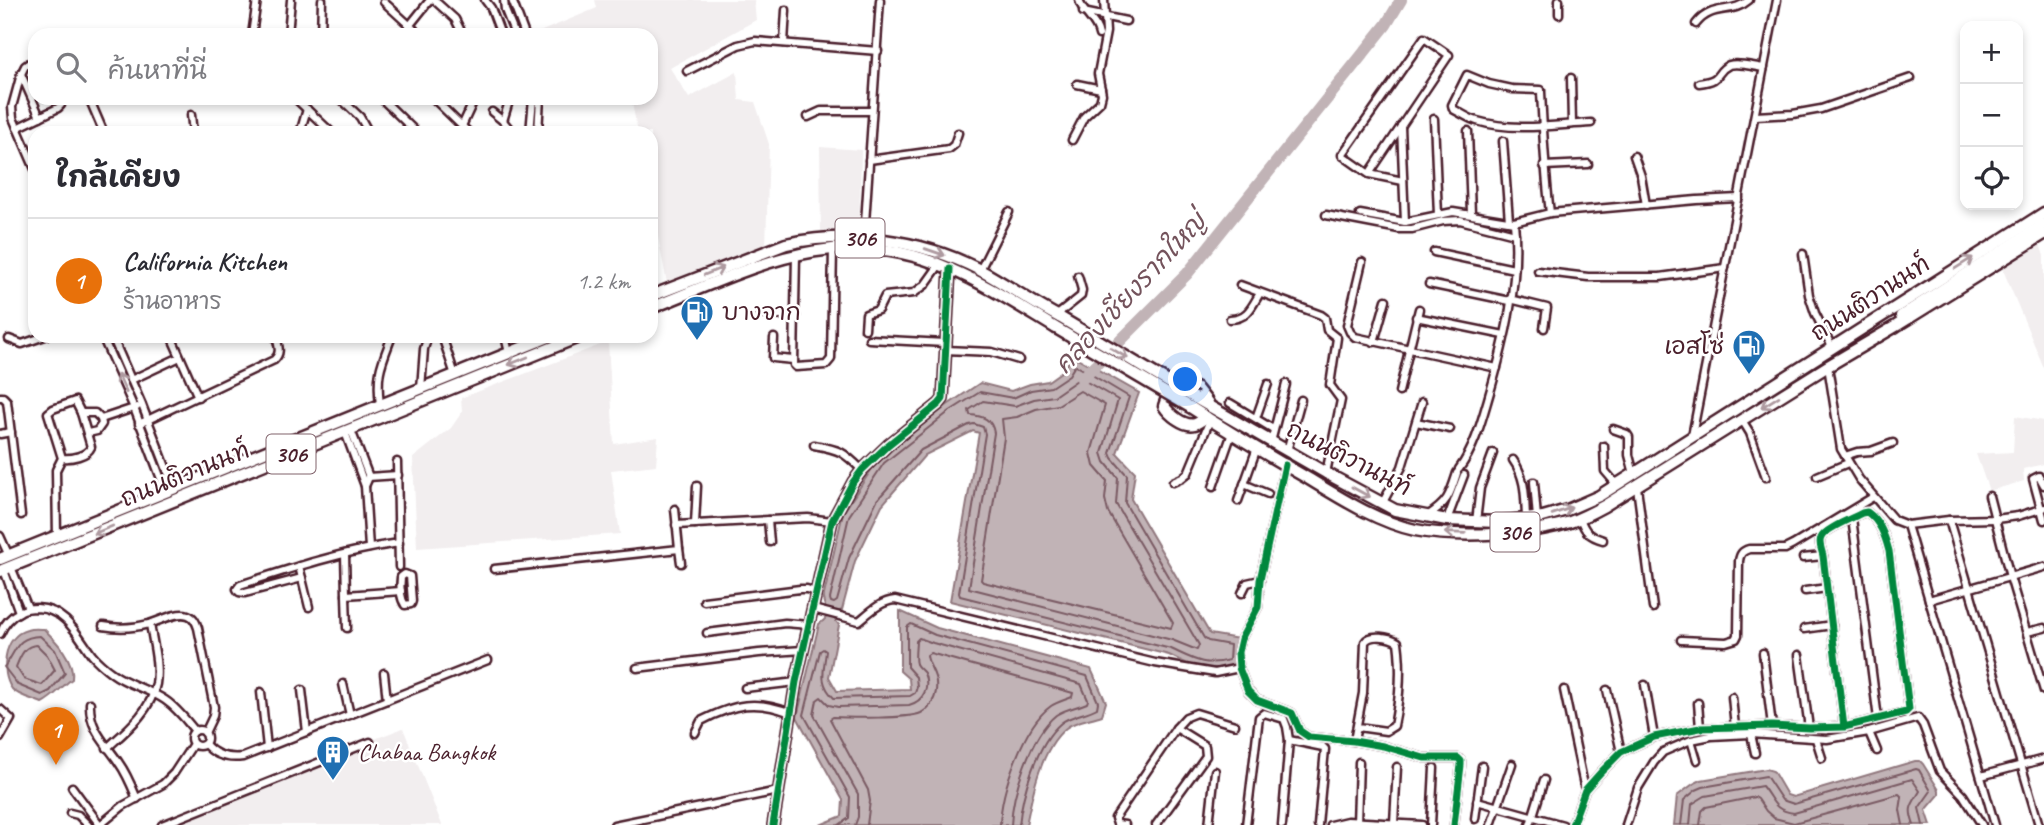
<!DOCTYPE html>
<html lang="th">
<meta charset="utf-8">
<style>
:root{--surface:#fff;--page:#f2f2f3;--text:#2b2b33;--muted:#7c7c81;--line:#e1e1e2;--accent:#1f6fb2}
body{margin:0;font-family:Caveat,"Playpen Sans Thai",sans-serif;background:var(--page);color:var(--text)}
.controls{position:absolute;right:21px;top:21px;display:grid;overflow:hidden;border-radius:14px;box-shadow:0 4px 10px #0003}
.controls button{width:63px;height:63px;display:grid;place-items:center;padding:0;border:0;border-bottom:2px solid var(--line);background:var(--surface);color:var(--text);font:35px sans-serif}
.you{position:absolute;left:1186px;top:380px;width:24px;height:24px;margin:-18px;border:5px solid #fff;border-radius:50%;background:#1a73e8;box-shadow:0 0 0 10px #1a73e833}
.badge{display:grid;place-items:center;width:46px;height:46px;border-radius:50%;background:var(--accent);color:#fff;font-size:23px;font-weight:700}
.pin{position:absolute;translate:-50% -58px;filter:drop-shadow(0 2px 4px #0008)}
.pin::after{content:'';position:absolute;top:37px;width:24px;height:21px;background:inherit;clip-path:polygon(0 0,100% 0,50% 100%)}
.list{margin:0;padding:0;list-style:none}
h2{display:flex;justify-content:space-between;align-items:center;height:91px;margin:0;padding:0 28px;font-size:30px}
h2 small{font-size:23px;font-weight:400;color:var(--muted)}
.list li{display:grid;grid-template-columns:46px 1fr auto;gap:21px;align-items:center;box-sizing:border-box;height:126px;padding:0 28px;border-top:2px solid var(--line)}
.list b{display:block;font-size:26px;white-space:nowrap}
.list p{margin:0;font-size:23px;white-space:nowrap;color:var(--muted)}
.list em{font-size:23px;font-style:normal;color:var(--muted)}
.icon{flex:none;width:38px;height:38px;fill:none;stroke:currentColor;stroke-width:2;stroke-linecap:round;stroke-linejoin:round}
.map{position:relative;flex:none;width:2044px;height:825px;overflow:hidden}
.search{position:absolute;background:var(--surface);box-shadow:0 4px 10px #0003;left:28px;top:28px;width:630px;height:77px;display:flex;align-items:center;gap:18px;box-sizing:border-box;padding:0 24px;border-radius:21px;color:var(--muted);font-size:26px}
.panel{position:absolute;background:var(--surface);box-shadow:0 4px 10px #0003;left:28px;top:126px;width:630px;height:217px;border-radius:21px}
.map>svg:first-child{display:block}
</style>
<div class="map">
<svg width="2044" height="825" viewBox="0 0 2044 825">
<rect width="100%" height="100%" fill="#fff"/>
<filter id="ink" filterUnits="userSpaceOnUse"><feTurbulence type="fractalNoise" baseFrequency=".0143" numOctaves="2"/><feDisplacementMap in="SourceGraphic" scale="14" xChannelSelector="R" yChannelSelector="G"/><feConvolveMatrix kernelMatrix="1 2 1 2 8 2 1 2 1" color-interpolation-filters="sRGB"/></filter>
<g filter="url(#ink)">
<g fill="#f2eeef">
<polygon points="595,0 754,0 756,20 670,68 689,98 737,72 739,100 755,102 769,144 766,247 667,283 651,201 651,133 638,133 631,98 651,98 651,35 537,35 537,33 597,8"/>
<polygon points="820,147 861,150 859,237 821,236"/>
<polygon points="2039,241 2044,256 2044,368 2001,265"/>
<polygon points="608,342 614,444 658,437 656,465 611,470 620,534 417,548 413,458 451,428 462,412 461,398"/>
<polygon points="2015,416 2044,421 2044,464 2023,469 2024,481 1989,491 1976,454 2013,452"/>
<polygon points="403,728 442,825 154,825"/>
</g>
<g fill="#c1b3b6" stroke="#91787e" stroke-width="2">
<path d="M1072 355 1139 393 1117 453 1135 472 1131 499 1210 634 1239 639 1236 667 1198 669 1169 655 950 601 979 433 973 431 925 455 882 505 855 561 842 610 836 613 835 620 839 625 829 677 837 691 910 689 909 679 900 671V611L937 628 1091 669 1106 702 1102 715C1091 719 1074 721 1066 728 1041 748 1032 795 1026 825H820L842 816 843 800 797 717 819 624C833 615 825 611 823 599L843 513 879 458 946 406 980 383 1011 391 1030 384 1048 381 1065 369Z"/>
<path d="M44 629C56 641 75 660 72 679 61 687 54 697 42 703 33 699 18 696 12 689 0 672 3 636 27 630 32 628 39 629 44 629Z"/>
<polygon points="1915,761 1920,761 1923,764 1939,790 1939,795 1926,810 1931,825 1674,825 1677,796 1693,784 1701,780 1766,769 1773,771 1787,795 1793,797"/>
</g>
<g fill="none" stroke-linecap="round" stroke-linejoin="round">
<g stroke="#7a5a63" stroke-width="2">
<path d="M1077 366 1129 397 1110 453 1112 458 1127 475 1125 503 1204 638 1208 641 1230 645 1229 660C1204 667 1193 659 1171 649L960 596 959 593 985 434 983 427 974 424 969 425 921 450 877 500 849 558 837 601 834 603 831 602 830 599 849 516 884 463 950 411 980 392 1013 398 1031 390 1051 387 1069 375 1074 367Z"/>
<path d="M1080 378 1118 400 1102 453 1105 462 1118 478 1116 504 1199 645 1197 650 1172 640 969 588 994 433C992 419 983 416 970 415L969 410 983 401 1015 406 1034 399 1054 396Z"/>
<polygon points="1080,391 1105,405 1091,453 1094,466 1107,481 1105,499 1108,512 1173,623 1171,628 983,582 981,580 1004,438 1002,419 1017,417 1036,409 1058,405"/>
<path d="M40 636 55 650 65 673 50 691 42 695 18 685 4 667C17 651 15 637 40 636Z"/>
<path d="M37 645 47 655 55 670 42 685 24 679 16 667C20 657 24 645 37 645Z"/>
<path d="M839 825 849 818 850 797 804 715 820 651 823 649 826 651C824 671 818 682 834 698L910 696 915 693 917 687 916 677 907 667V627L911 624 935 635 1087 676 1098 702 1097 708C1087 714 1070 715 1061 723 1037 743 1022 794 1019 825"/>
<path d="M855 825 858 817V794L814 715 817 700 821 697 829 705 838 707 909 705C924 701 930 687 924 673 922 670 918 668 916 664 914 658 916 647 916 641L919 638 933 643 1081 684 1088 700 1087 703C1078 707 1065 709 1056 715 1031 735 1012 793 1011 825"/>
<path d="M867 825 870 801 868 790 830 719 833 717C849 718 908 719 921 713 929 709 935 700 936 691 938 673 928 667 927 655L930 653 1073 693 1072 697C1065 700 1057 702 1051 706 1023 726 1001 791 1000 825"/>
<polyline points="1681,825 1684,800 1696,790 1703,787 1766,776 1782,800 1794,804 1916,769 1919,770 1931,791 1919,808 1923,825"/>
<path d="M1690 825 1692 804 1705 796 1762 786C1774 800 1772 810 1794 813L1912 779 1920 791C1912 805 1907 807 1914 825"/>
<polyline points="1700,825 1702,811 1706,807 1755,797 1758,799 1766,811 1774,818 1794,823 1899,794 1902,797 1900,810 1903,825"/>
</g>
<polyline stroke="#c1b3b6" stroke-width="12" points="1082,379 1187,274 1386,25 1401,0"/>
<defs>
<g id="street">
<polyline points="434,0 455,19 463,35"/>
<polyline points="485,0 491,8 501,35"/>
<polyline points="504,0 505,10 515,35"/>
<polyline points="512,0 525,35"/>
<path d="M1079 0C1083 15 1097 21 1099 35"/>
<polyline points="1559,0 1559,14"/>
<polyline points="384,2 420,35"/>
<polyline points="1083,12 1126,21"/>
<path d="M1696 24C1712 3 1732 15 1749 0"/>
<polyline points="410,25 430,0"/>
<polyline points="363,31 367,35"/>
<polyline points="252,35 257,0"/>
<polyline points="288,35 291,0"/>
<polyline points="321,35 322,0"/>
<polyline points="784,43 786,10"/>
<polyline points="35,59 25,66 21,74 12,107 13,118 35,169"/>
<polyline points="687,71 738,45 755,41 878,51"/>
<polyline points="21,74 40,117"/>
<polyline points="1571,78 1572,124"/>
<path d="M1699 83C1724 80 1714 72 1729 65 1738 62 1755 67 1764 68"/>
<polyline points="1077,84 1101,89"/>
<polyline points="89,98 104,133"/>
<polyline points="295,98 332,133"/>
<polyline points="340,98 360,117 369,133"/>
<polyline points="381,98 417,133"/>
<polyline points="433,98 469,133"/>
<polyline points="492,112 503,121 513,133"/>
<polyline points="191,115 193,133"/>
<polyline points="1755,116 1793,114 1821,109 1911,78"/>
<polyline points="808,117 821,111 872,111"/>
<polyline points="1434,119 1438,215"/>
<polyline points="503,121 510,98"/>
<polyline points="462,126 475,98"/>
<polyline points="1401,126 1405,222"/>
<polyline points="17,128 58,108 61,105 60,98"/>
<polyline points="1468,131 1471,214"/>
<polyline points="300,133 307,109"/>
<polyline points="530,133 533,98"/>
<polyline points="538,133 540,98"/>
<polyline points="1072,140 1084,117 1100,102 1102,94 1098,74 1106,32 1104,0"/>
<polyline points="1503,141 1509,221"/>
<polyline points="1634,156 1641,176 1646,205"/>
<polyline points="869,160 949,149 954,145 958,133"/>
<polyline points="1544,166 1588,164"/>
<polyline points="1369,174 1449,55 1424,38 1342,155 1369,174 1403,181"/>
<path d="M1550 213C1545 173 1543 133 1541 92V90L1512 89 1489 84 1467 75 1452 105 1453 109C1461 113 1469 119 1477 121 1514 132 1554 125 1591 123"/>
<polyline points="1360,214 1405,222 1453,212 1514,222 1550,213 1697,200 1739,198"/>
<polyline points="1326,215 1399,229 1412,229 1443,221 1460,220 1515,234"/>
<polyline points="864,238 880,0"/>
<polyline points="1434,252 1514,269"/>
<polyline points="796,254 794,365 796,367 826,365 831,359 833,248"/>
<polyline points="1803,254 1809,295 1815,313 1832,347"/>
<polyline points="1362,262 1347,325 1350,332 1355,337 1497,368"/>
<polyline points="980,270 1009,212"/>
<polyline points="1538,271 1588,277 1660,277 1725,268"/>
<polyline points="1429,284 1510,301"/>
<polyline points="1240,285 1321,315 1325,318 1327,330 1337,338 1330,385 1341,400 1326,473"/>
<polyline points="1510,299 1547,308 1544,328"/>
<polyline points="761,314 796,316"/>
<polyline points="1056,316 1081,296 1082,290 1078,276"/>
<polyline points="1416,317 1504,335"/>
<path d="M1230 319C1248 319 1252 306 1260 293"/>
<polyline points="865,329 866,314 878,310 885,296 914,293 925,285 940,264"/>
<polyline points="102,336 134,408 166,492"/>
<polyline points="112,336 142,405 174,488"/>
<polyline points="171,336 198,397"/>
<polyline points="442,336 455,375"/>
<polyline points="473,336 474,337"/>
<polyline points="505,336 509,353"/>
<polyline points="774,338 773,358 793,360"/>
<polyline points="9,339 22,344 45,336"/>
<polyline points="869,339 945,343"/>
<polyline points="1374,342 1386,300"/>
<polyline points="945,350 992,352 1019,360"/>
<polyline points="1828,366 1841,449 1859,479 1894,520 1907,525 1949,520 1996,519 2018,516 2044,508"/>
<polyline points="131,380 180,357"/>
<polyline points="421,389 424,349 428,336"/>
<polyline points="1399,392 1419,309"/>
<polyline points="0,397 3,397 7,401 21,515"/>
<polyline points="1230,403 1273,429"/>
<path d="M380 405C376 373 381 365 392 336"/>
<polyline points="81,413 95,413 101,419 137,407"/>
<polyline points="1256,418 1268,384"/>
<polyline points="1742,420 1750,433 1766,477"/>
<polyline points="1416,422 1450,429"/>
<path d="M139 424 274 360C282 353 278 345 276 336"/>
<polyline points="1613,429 1627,434 1629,437 1629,455 1634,474"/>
<polyline points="351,430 369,477 365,486"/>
<polyline points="345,432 365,486 369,548"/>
<polyline points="88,433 97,431 102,424 101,419"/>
<polyline points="0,434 11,432"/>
<polyline points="1692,436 1777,0"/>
<polyline points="1271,442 1286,384"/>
<path d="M814 445C840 450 843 451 862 470"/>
<polyline points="1604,446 1605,471 1617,485"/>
<polyline points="1287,451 1301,400"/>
<polyline points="1845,456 1857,452 1871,451 1893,443"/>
<path d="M1513 460C1526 478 1525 497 1526 519"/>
<polyline points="397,462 399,567"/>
<polyline points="1285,465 1260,580 1258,607 1241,639 1238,652 1239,668 1248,691 1257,700 1292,713 1300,731 1309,737 1354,741 1383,746 1424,758 1458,758 1461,761 1461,765 1454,825"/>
<path d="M1459 469C1474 449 1481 423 1488 399 1505 342 1520 280 1514 222"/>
<polyline points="1817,476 1848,463"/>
<polyline points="368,477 398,475"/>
<polyline points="1173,482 1182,478 1188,473 1210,420"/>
<polyline points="1534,482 1537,518"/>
<polyline points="1244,484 1268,494"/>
<polyline points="2044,485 2039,476 2033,479 2044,520"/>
<polyline points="1213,487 1232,433"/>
<polyline points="1637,487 1653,608"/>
<polyline points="1989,496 2010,577 2044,691"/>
<polyline points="1238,501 1257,448"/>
<polyline points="1382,504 1402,467 1422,402"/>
<path d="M1427 516C1448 503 1450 495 1457 473"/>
<path d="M1580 518C1585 532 1589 536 1603 540"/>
<polyline points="1852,518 1878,719"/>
<polyline points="768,520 770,542"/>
<polyline points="1447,520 1464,475"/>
<polyline points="1949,520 2039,825"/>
<polyline points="1476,522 1480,488 1493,453"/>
<polyline points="695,524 697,486"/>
<polyline points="676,525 808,518 832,521"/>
<polyline points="1907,525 1995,825"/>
<polyline points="0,536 9,556"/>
<path d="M57 537 56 470 62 458 48 413 53 409 75 401 81 413 91 447C87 456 71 459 62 458"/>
<polyline points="679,549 681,563"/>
<polyline points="345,554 346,595 401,591"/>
<polyline points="1803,558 1823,556"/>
<polyline points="299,566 309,607"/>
<polyline points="11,567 28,608"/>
<polyline points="494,569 679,549 675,509"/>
<polyline points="4,570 19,612"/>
<path d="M405 574 410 576 412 601 411 604 405 605C400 598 400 586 401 577Z"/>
<path d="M302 578 245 593 239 592 237 589 240 585C292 568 344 551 399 543"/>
<polyline points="1805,591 1827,588"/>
<polyline points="1242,593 1247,583 1260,580"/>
<polyline points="346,595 347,628"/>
<polyline points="1929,600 2044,567"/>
<polyline points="704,601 800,589 807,589 816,593"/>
<path d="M813 609 859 621C870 612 881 601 895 600L1155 663 1215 673 1239 668"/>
<path d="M103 626C119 629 134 628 149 624 160 621 177 611 188 615 194 617 196 622 198 628L214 707 213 716 205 733"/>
<polyline points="1804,629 1832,625"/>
<polyline points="2027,632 2044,628"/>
<polyline points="707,633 785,623 809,625"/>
<path d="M0 634C4 624 11 616 21 611 26 608 31 608 37 608 65 609 77 634 92 655 98 662 105 668 112 673 128 685 149 689 165 700 177 708 186 720 195 731"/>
<path d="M1681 640 1726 642 1736 639 1738 635 1739 561C1740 554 1742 551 1749 549H1785L1793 545 1873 497"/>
<polyline points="1763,653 1772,726"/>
<polyline points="1799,655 1809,728"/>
<polyline points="637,668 759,653 803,650"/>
<polyline points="384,673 387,700"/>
<polyline points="343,684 350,715"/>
<polyline points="1645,685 1654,737"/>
<polyline points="745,688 796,682"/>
<polyline points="302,690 307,732"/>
<polyline points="1564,690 1585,790"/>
<polyline points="1607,690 1621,752"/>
<polyline points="261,692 267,748"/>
<polyline points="1732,697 1735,727"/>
<path d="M90 703C89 730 106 743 119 763 127 774 132 787 137 799"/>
<polyline points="1698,703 1700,728"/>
<polyline points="0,709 11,719 0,738"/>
<circle cx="199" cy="738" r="8"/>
<polyline points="1869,732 1877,751"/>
<path d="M695 733 701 721C734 704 756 699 791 713"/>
<polyline points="1751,734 1755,753"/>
<polyline points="1816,739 1822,758"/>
<polyline points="1289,740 1323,747 1325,749 1318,825"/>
<polyline points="1691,740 1697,760"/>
<path d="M1354 741 1363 693 1365 642C1370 633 1390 637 1398 642 1402 671 1400 697 1394 726L1386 731 1358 727"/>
<path d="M205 744C215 756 228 759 243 757L488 660"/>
<path d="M107 748C127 730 151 711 156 684 159 665 153 643 150 624"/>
<polyline points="1981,776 2044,759"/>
<polyline points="72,787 100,825"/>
<polyline points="1477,801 1563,825"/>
<polyline points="70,813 78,815 88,825"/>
<polyline points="1475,819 1482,766"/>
<polyline points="1357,823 1359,762"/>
<polyline points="1394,823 1397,767"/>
<polyline points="100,825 123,806 163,784 174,773 193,744"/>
<polyline points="162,825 370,742"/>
<polyline points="614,825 778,791"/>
<polyline points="1125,825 1117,824 1115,818 1176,728 1186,717 1196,713 1235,725"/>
<polyline points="1156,825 1206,756 1205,746 1176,728"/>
<polyline points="1209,825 1215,771"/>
<polyline points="1246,825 1259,717 1264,713 1284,719 1287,727 1289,740 1282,825"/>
<polyline points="1330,825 1347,821 1422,825"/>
<polyline points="1431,825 1434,768"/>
<polyline points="1491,825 1512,764"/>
<polyline points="1530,825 1544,780"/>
<path d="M1572 825 1585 790 1601 772 1621 752 1654 737 1700 728 1772 726 1809 728 1844 727 1906 712 1909 709 1889 551C1885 536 1880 521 1867 512L1862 513C1853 518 1824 529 1821 538 1818 543 1822 550 1823 556L1844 727"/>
<polyline points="1626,825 1638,788 1654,762 1663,752 1691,740 1711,736 1751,734 1827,739 1869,732 1918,718 1923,725 1940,771 1963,795 1982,825"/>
</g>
<polyline id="secondary" points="773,825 796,682 832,521 853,482 862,470 888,445 939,404 943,399 950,269"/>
<g id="primary">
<path d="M651 296 786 244C850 230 919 239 978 269 1006 284 1032 303 1061 318"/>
<path d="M651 308C753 268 837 220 948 268 986 284 1021 307 1056 328"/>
<polyline points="1901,316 2044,224"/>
<polyline points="1195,398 1326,473 1395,510 1447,520 1498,522 1543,517 1567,510 1599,496 2044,213"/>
<path d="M1190 407C1229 432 1269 456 1309 479 1342 499 1378 522 1415 530 1457 538 1530 535 1570 522 1582 518 1593 512 1604 506L1828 366 1896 326 2044 234"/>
<path d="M1206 417C1203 419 1199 423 1195 424 1184 427 1169 414 1164 406L1169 392 1180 381 1197 389 1208 403"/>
<polyline points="0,559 551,336"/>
<polyline points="0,571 581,336"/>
</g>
</defs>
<use href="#street" stroke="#4a1f2b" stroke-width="11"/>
<use href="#secondary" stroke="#4a1f2b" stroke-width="14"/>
<use href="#primary" stroke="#4a1f2b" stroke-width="15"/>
<use href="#street" stroke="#fff" stroke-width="6"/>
<use href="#secondary" stroke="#fff" stroke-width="9"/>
<use href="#primary" stroke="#fff" stroke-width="10"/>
<defs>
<g id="primary-bridge">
<polyline points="1061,318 1195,398"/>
<polyline points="1056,328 1190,407"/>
</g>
</defs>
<use href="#primary-bridge" stroke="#4a1f2b" stroke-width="15" stroke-linecap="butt"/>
<use href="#primary-bridge" stroke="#fff" stroke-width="10"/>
<defs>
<g id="cycleway">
<polyline points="1285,465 1260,580 1258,607 1241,639 1238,652 1239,668 1248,691 1257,700 1292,713 1300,731 1309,737 1354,741 1383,746 1424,758 1458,758 1461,761 1461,765 1454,825"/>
<polyline points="773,825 796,682 832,521 853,482 862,470 888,445 939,404 943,399 950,269"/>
<path d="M1572 825 1585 790 1601 772 1621 752 1654 737 1700 728 1772 726 1809 728 1844 727 1906 712 1909 709 1889 551C1885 536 1880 521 1867 512L1862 513C1853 518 1824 529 1821 538 1818 543 1822 550 1823 556L1844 727"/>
</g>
</defs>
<use href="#cycleway" stroke="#fff" stroke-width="11"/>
<use href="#cycleway" stroke="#00873e" stroke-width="7"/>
</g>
<defs><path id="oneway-shaft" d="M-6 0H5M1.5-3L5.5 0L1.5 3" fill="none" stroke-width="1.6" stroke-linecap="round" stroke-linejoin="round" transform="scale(1.75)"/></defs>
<g stroke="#ae9aa0">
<use href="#oneway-shaft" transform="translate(935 252) rotate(19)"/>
<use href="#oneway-shaft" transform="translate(1964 263) rotate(-32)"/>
<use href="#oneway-shaft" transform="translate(714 271) rotate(-22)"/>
<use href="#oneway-shaft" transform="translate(1119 353) rotate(31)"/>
<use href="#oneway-shaft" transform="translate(518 361) rotate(158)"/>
<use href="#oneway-shaft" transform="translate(122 383) rotate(-114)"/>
<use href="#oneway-shaft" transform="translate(1770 402) rotate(148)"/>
<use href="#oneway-shaft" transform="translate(1361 492) rotate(29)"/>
<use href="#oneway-shaft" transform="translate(1562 511) rotate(-19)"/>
<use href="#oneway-shaft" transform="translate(103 530) rotate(158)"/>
<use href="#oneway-shaft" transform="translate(1455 533) rotate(-178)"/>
</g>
</g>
<defs>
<symbol id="fuel-pin" viewBox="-11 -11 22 30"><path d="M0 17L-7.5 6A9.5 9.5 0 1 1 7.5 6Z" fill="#1f6fb2" stroke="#fff"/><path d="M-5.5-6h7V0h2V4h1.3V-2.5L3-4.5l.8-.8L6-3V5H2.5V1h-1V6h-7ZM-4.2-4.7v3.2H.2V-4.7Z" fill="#fff"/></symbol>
<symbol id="building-pin" viewBox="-11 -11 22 30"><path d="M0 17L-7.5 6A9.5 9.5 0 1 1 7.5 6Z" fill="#1f6fb2" stroke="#fff"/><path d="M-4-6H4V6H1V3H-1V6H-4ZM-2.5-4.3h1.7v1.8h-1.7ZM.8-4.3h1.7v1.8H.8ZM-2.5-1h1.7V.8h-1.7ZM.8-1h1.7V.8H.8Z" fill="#fff"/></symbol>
</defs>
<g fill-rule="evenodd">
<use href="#fuel-pin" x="678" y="293" width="38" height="52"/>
<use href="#fuel-pin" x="1730" y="327" width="38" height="52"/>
<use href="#building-pin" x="314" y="733" width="38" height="52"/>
</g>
<g text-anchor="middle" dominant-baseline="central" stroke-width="5" stroke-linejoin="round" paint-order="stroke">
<g fill="#fff" stroke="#80626b" stroke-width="2">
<rect x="835.5" y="218.5" width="49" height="39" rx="5"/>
<rect x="266.5" y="434.5" width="49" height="39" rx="5"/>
<rect x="1490.5" y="512.5" width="49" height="39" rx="5"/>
</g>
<g font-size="23" font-weight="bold" fill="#4a1f2b">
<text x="860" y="238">306</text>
<text x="291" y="454">306</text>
<text x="1515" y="532">306</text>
</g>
<g font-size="24" fill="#4a1f2b" stroke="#fff">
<text transform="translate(1870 298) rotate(-33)">ถนนติวานนท์</text>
<text transform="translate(1349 458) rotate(27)">ถนนติวานนท์</text>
<text transform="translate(185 474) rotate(-22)">ถนนติวานนท์</text>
</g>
<g font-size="24" fill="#4a1f2b" stroke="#fff" text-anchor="start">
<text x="722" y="312">บางจาก</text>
<text x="1724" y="346" text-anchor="end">เอสโซ่</text>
<text x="358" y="752">Chabaa Bangkok</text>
</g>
<g font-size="26" font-style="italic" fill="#74535c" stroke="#fff">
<text transform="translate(1130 293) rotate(-47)">คลองเชียงรากใหญ่</text>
</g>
</g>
</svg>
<div class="controls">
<button>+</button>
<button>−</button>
<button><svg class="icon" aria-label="locate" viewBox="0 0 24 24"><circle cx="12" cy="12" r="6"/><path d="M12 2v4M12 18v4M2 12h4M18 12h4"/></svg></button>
</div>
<div class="you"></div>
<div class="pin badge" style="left:56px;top:765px;background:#e8710a">1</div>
<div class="search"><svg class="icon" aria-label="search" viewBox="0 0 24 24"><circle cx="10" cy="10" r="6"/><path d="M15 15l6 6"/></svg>ค้นหาที่นี่</div>
<section class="panel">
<h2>ใกล้เคียง<small></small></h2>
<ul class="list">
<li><span class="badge" style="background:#e8710a">1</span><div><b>California Kitchen</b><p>ร้านอาหาร</p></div><em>1.2 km</em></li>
</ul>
</section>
</div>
